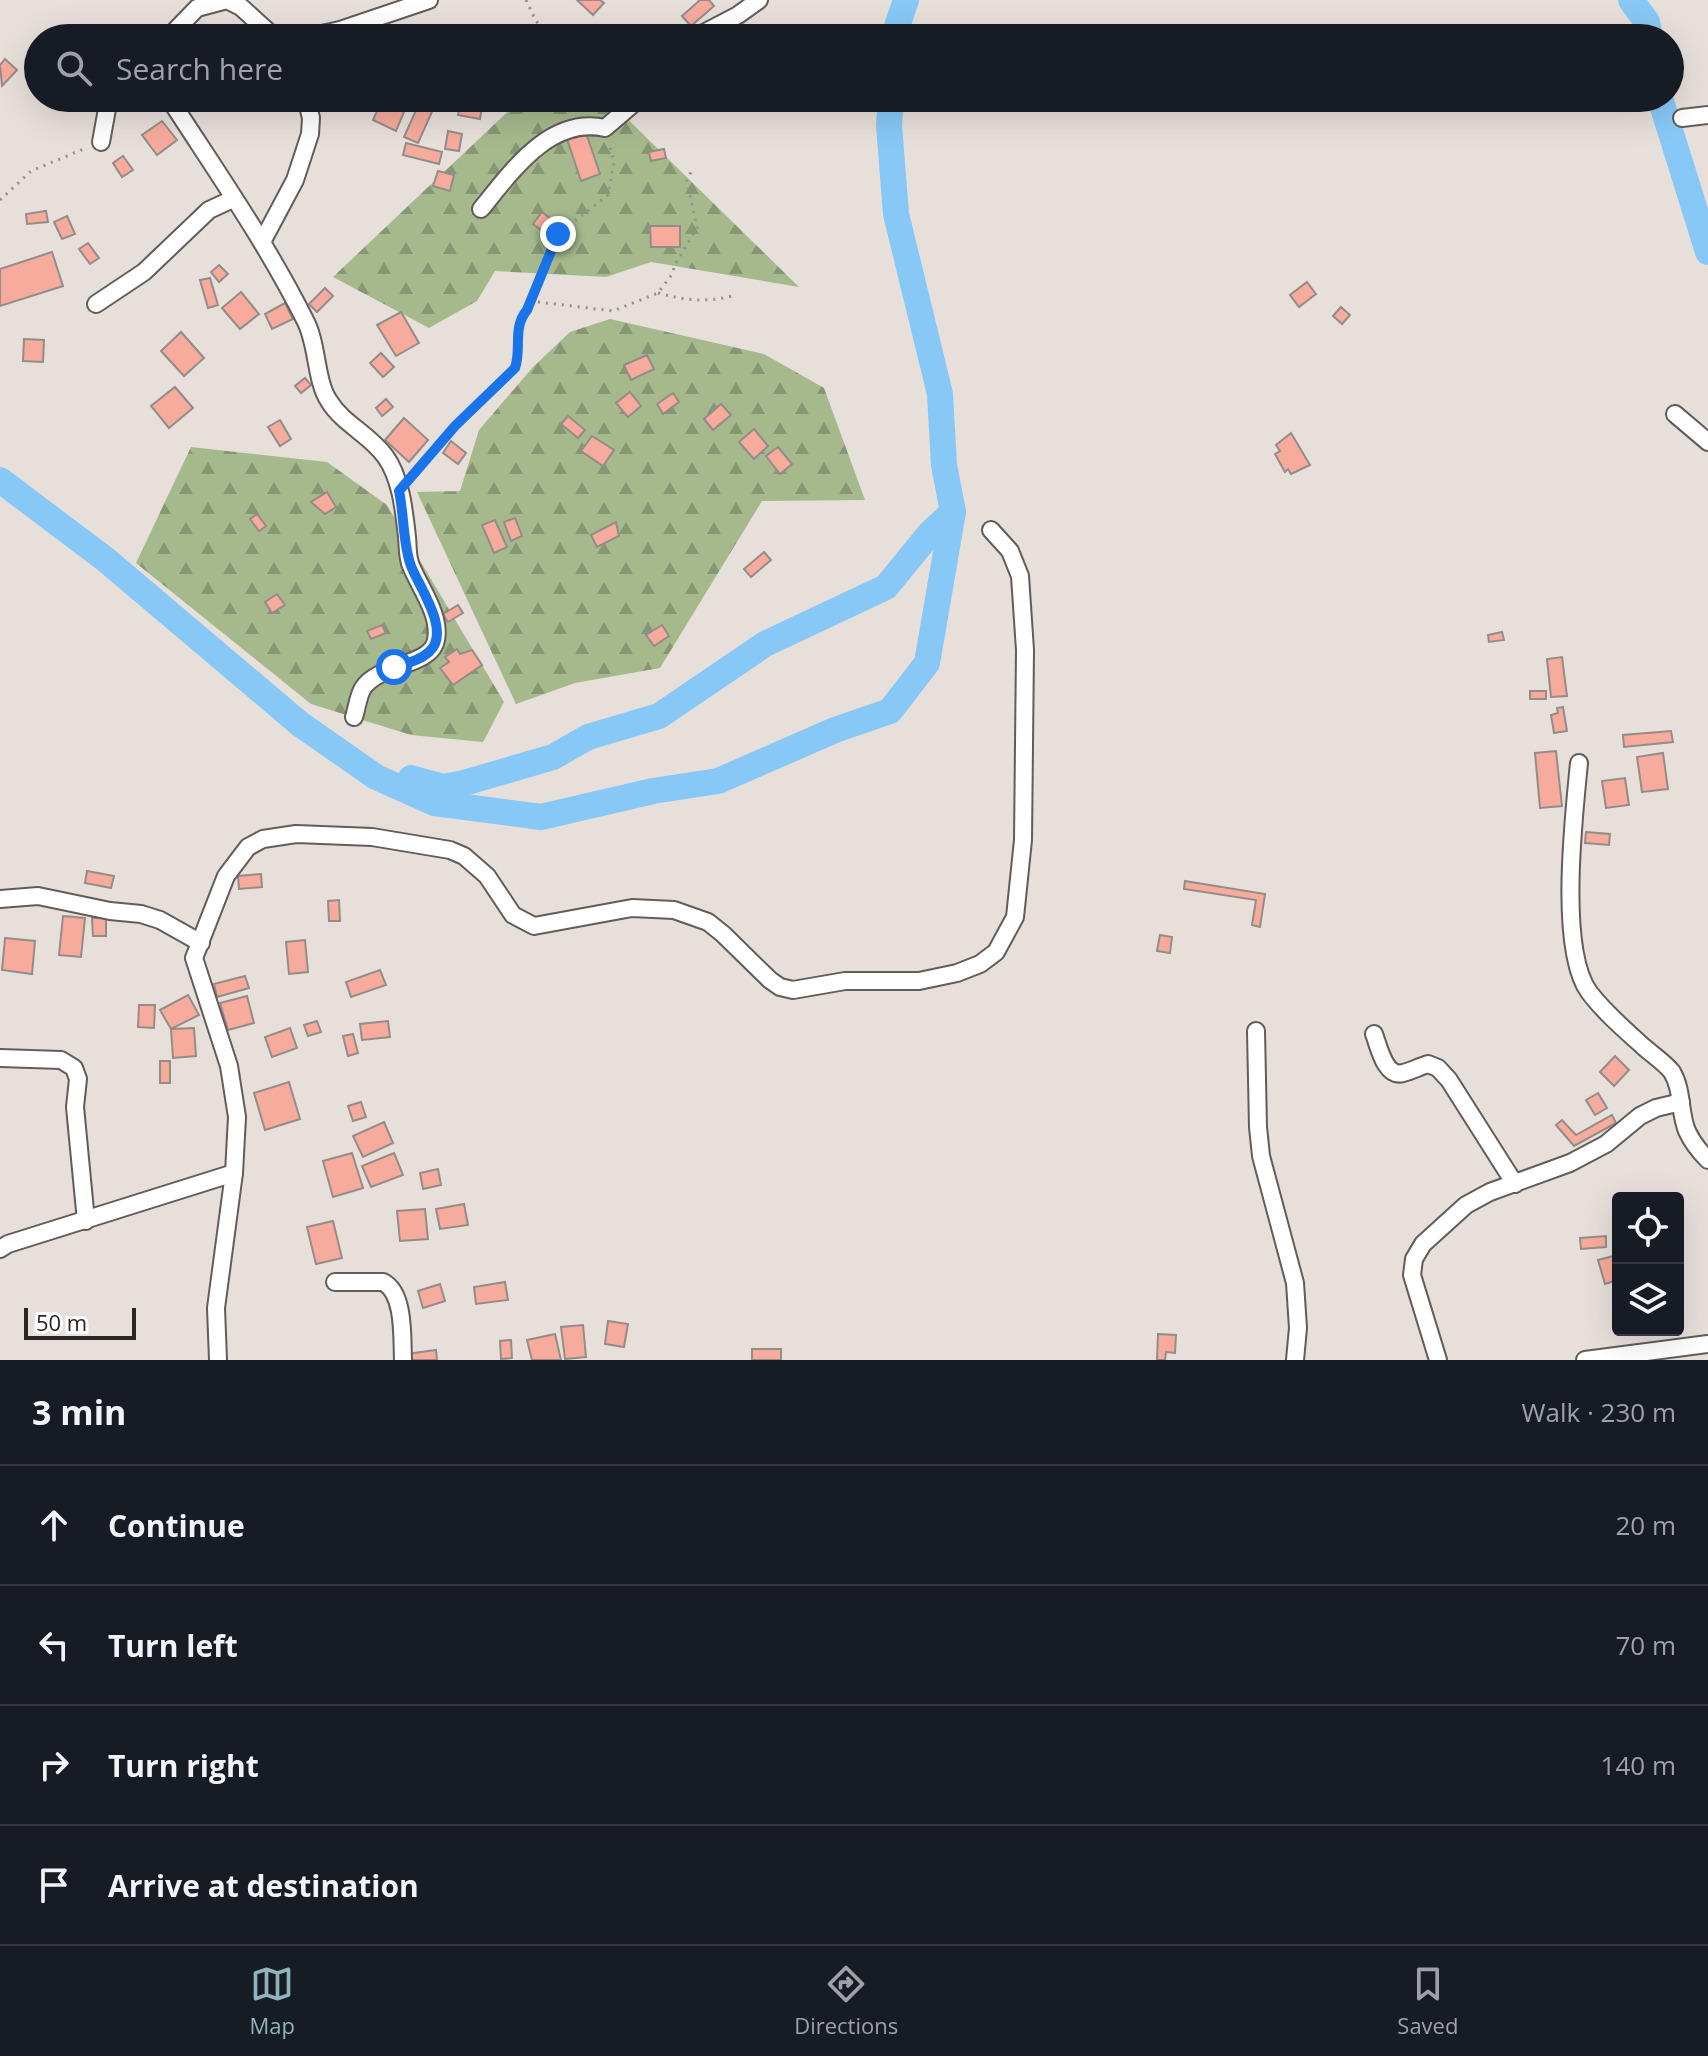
<!DOCTYPE html>
<meta charset="utf-8">
<style>
:root{--surface:#171b24;--page:#20242c;--text:#f1f3f6;--muted:#9ea1a6;--line:#363941;--accent:#91b4ba}
body{margin:0;font-family:"Open Sans",sans-serif;background:var(--page);color:var(--text)}
.controls{position:absolute;right:24px;bottom:24px;display:grid;overflow:hidden;border-radius:8px;box-shadow:0 8px 32px #0002}
.controls button{width:72px;height:72px;display:grid;place-items:center;padding:0;border:0;border-bottom:2px solid var(--line);background:var(--surface);color:var(--text);font:40px sans-serif}
.scale{position:absolute;left:24px;bottom:20px;width:112px;box-sizing:border-box;padding-left:8px;border:4px solid #2a2625;border-top:0;font-size:22px;line-height:28px;white-space:nowrap;color:#2a2625;-webkit-text-stroke:6px #fff;paint-order:stroke}
.stop{position:absolute;width:24px;height:24px;margin:-18px;border:6px solid #1a73e8;border-radius:50%;background:#fff}
.stop.end{background:#1a73e8;border-color:#fff;box-shadow:0 2px 8px #0008}
.list{margin:0;padding:0;list-style:none}
h2{display:flex;justify-content:space-between;align-items:center;height:104px;margin:0;padding:0 32px;font-size:34px}
h2 small{font-size:26px;font-weight:400;color:var(--muted)}
.list li{display:grid;grid-template-columns:52px 1fr auto;gap:24px;align-items:center;box-sizing:border-box;height:120px;padding:0 32px;border-top:2px solid var(--line)}
.list b{display:block;font-size:30px;white-space:nowrap}
.list em{font-size:26px;font-style:normal;color:var(--muted)}
.icon{flex:none;width:44px;height:44px;fill:none;stroke:currentColor;stroke-width:2;stroke-linecap:round;stroke-linejoin:round}
.map{position:relative;flex:none;width:1708px;height:1360px;overflow:hidden}
.search{position:absolute;background:var(--surface);box-shadow:0 8px 32px #0002;left:24px;right:24px;top:24px;height:88px;display:flex;align-items:center;gap:20px;box-sizing:border-box;padding:0 28px;border-radius:44px;color:var(--muted);font-size:30px}
.sheet{height:584px;background:var(--surface)}
nav{display:flex;justify-content:space-around;align-items:center;box-sizing:border-box;height:112px;border-top:2px solid var(--line);background:var(--surface);font-size:22px;color:var(--muted)}
nav a{display:grid;justify-items:center;gap:4px}
nav .on{color:var(--accent)}
.map>svg:first-child{display:block}
</style>
<div class="map">
<svg width="1708" height="1360" viewBox="0 0 1708 1360">
<defs>
<pattern id="forest-firs" width="22" height="20" patternUnits="userSpaceOnUse" patternTransform="scale(2)"><rect width="22" height="20" fill="#a6b98d"/><path d="M5 1l3.5 6h-7zM16 11l3.5 6h-7z" fill="#879673"/></pattern>
</defs>
<rect width="100%" height="100%" fill="#e7dfda"/>
<g fill="url(#forest-firs)">
<polygon points="530,98 606,98 799,287 651,262 606,277 495,271 477,301 429,328 333,277 517,103"/>
<polygon points="610,319 764,354 824,388 865,500 762,501 660,668 575,683 516,704 417,492 460,491 479,430 533,367 570,332"/>
<polygon points="191,447 327,462 387,505 504,702 483,742 411,735 311,704 136,563"/>
</g>
<g fill="none" stroke-linecap="round" stroke-linejoin="round">
<g stroke="#88c8f6" stroke-width="26">
<polyline points="1631,0 1647,22 1650,38"/>
<polyline points="893,38 906,0"/>
<polyline points="1660,98 1708,252"/>
<polyline points="0,480 105,559 300,724 376,777 434,803 541,817 653,791 718,781 835,730 890,711 927,663 953,512 944,465 940,394 896,214 889,125 891,98"/>
<polyline points="411,778 443,787 464,783 553,757 588,737 659,716 765,644 886,587 931,532 953,512"/>
</g>
</g>
<g fill="#f7ab9c" stroke="#958c8a" stroke-width="2">
<polygon points="577,0 600,0 604,3 593,15"/>
<polygon points="700,0 709,0 714,6 691,26 682,16"/>
<polygon points="5,59 17,70 2,86 0,65"/>
<polygon points="349,98 377,98 372,109"/>
<polygon points="462,98 483,100 480,119 458,115"/>
<polygon points="421,99 435,105 418,143 404,137"/>
<polygon points="384,103 404,112 396,131 373,120 378,109 381,111"/>
<polygon points="162,121 177,140 157,155 142,135"/>
<polygon points="584,127 600,174 581,181 565,133"/>
<polygon points="448,131 462,134 459,151 445,149"/>
<polygon points="406,143 442,152 439,164 403,155"/>
<polygon points="664,149 666,158 651,161 649,152"/>
<polygon points="123,156 133,170 122,177 113,163"/>
<polygon points="438,171 454,175 450,191 433,186"/>
<polygon points="46,211 48,222 27,224 26,214"/>
<polygon points="542,212 557,224 548,235 533,224"/>
<polygon points="67,216 75,234 62,239 54,222"/>
<polygon points="650,226 680,226 680,247 651,247"/>
<polygon points="88,243 99,258 90,264 79,249"/>
<polygon points="52,252 63,286 0,306 0,269"/>
<polygon points="219,265 228,274 219,282 211,272"/>
<polygon points="210,278 218,305 208,308 200,280"/>
<polygon points="1307,282 1316,294 1299,307 1290,295"/>
<polygon points="325,288 333,296 317,312 309,304"/>
<polygon points="241,292 259,314 240,329 222,308"/>
<polygon points="285,303 293,319 272,329 265,314"/>
<polygon points="1341,307 1350,315 1342,324 1333,316"/>
<polygon points="401,312 419,343 396,356 377,325"/>
<polygon points="181,332 204,358 184,376 161,351"/>
<polygon points="24,339 44,340 43,362 23,361"/>
<polygon points="381,353 394,367 383,377 370,363"/>
<polygon points="647,355 654,369 631,380 624,365"/>
<polygon points="305,378 311,385 301,393 295,386"/>
<polygon points="175,387 193,408 169,428 151,406"/>
<polygon points="630,392 641,406 628,417 616,403"/>
<polygon points="673,393 679,402 663,414 657,404"/>
<polygon points="386,399 393,407 382,416 376,408"/>
<polygon points="721,404 731,415 713,430 704,419"/>
<polygon points="568,416 585,430 578,438 561,424"/>
<polygon points="404,418 428,440 409,462 385,440"/>
<polygon points="280,420 291,439 280,446 268,427"/>
<polygon points="754,429 768,446 754,459 739,442"/>
<polygon points="1291,433 1310,465 1291,474 1288,469 1285,472 1275,454 1280,451 1276,445"/>
<polygon points="592,436 614,450 603,466 581,451"/>
<polygon points="451,441 466,453 458,464 443,453"/>
<polygon points="778,447 792,464 780,474 766,456"/>
<polygon points="327,492 336,507 325,514 311,502"/>
<polygon points="257,514 266,526 259,531 250,519"/>
<polygon points="515,518 522,536 511,541 504,522"/>
<polygon points="495,520 507,547 494,553 482,525"/>
<polygon points="616,522 619,536 597,547 591,535"/>
<polygon points="764,552 771,560 751,577 744,569"/>
<polygon points="277,594 285,605 272,613 265,602"/>
<polygon points="458,605 463,613 448,622 443,614"/>
<polygon points="382,625 386,633 371,639 367,631"/>
<polygon points="662,625 669,636 654,646 646,635"/>
<polygon points="1502,632 1504,640 1489,642 1488,635"/>
<polygon points="457,649 460,654 472,650 482,665 453,685 440,668 449,662 445,657"/>
<polygon points="1562,657 1567,696 1551,697 1547,659"/>
<rect x="1530" y="691" width="16" height="8"/>
<polygon points="1563,707 1567,731 1554,733 1551,715 1558,713 1557,708"/>
<polygon points="1671,731 1673,742 1624,747 1623,735"/>
<polygon points="1556,751 1562,806 1540,808 1535,753"/>
<polygon points="1663,753 1668,789 1642,792 1637,757"/>
<polygon points="1625,778 1629,805 1606,808 1602,781"/>
<polygon points="1586,832 1610,834 1609,845 1585,843"/>
<polygon points="87,871 114,876 111,888 85,883"/>
<polygon points="261,874 262,887 239,889 238,876"/>
<polygon points="1185,881 1265,894 1260,927 1252,925 1256,900 1184,889"/>
<polygon points="339,900 340,921 329,921 328,901"/>
<polygon points="63,916 85,918 81,957 59,955"/>
<polygon points="92,918 106,918 106,936 93,936"/>
<polygon points="1160,935 1172,937 1170,953 1157,951"/>
<polygon points="5,938 35,941 32,974 2,970"/>
<polygon points="305,940 308,972 289,974 286,942"/>
<polygon points="380,970 386,985 351,997 346,982"/>
<polygon points="245,976 249,988 217,997 214,984"/>
<polygon points="188,995 199,1015 171,1029 160,1010"/>
<polygon points="247,996 254,1023 228,1030 220,1003"/>
<polygon points="139,1005 155,1005 154,1028 138,1027"/>
<polygon points="317,1021 321,1032 308,1036 304,1025"/>
<polygon points="388,1021 390,1037 362,1040 360,1024"/>
<polygon points="194,1028 196,1056 173,1058 171,1029"/>
<polygon points="290,1028 297,1048 272,1057 265,1037"/>
<polygon points="353,1034 358,1053 348,1056 343,1036"/>
<polygon points="1615,1056 1629,1070 1614,1086 1600,1072"/>
<rect x="160" y="1061" width="10" height="22"/>
<polygon points="289,1082 300,1119 265,1130 254,1093"/>
<polygon points="1598,1093 1607,1108 1595,1115 1586,1100"/>
<polygon points="361,1102 366,1117 353,1121 348,1106"/>
<polygon points="1612,1115 1616,1123 1574,1146 1556,1125 1562,1120 1576,1135"/>
<polygon points="384,1122 393,1143 363,1157 353,1136"/>
<polygon points="352,1153 363,1188 333,1197 323,1161"/>
<polygon points="394,1153 403,1175 371,1187 362,1166"/>
<polygon points="438,1169 441,1185 423,1189 420,1173"/>
<polygon points="464,1204 468,1225 440,1229 436,1209"/>
<polygon points="425,1209 428,1239 400,1241 397,1211"/>
<polygon points="333,1221 342,1258 316,1264 307,1227"/>
<polygon points="1606,1236 1606,1247 1581,1249 1580,1238"/>
<polygon points="1617,1255 1618,1280 1605,1284 1598,1260"/>
<polygon points="505,1282 508,1300 476,1304 474,1287"/>
<polygon points="440,1284 445,1301 423,1308 418,1291"/>
<polygon points="608,1321 628,1324 624,1347 605,1344"/>
<polygon points="583,1325 586,1357 565,1359 561,1327"/>
<polygon points="555,1334 561,1360 532,1360 527,1340"/>
<polygon points="1158,1334 1176,1335 1175,1353 1166,1352 1165,1360 1157,1360"/>
<polygon points="511,1340 512,1358 501,1359 500,1341"/>
<rect x="752" y="1349" width="29" height="11"/>
<polygon points="436,1350 437,1360 407,1360 406,1354"/>
</g>
<g fill="none" stroke-linecap="round" stroke-linejoin="round">
<defs>
<g id="minor">
<polyline points="168,38 197,8 227,0 241,7 275,38"/>
<polyline points="303,38 340,30 429,0"/>
<polyline points="694,38 738,15 759,0"/>
<path d="M169 98C216 171 266 242 305 320 318 344 315 380 329 401 343 424 369 434 385 456 401 478 404 510 407 537 408 546 407 557 411 566 420 588 441 615 436 640 432 666 378 664 363 688 358 696 357 708 354 717"/>
<polyline points="1682,118 1708,115"/>
<polyline points="101,142 109,98"/>
<path d="M481 209C512 171 550 116 605 128L640 98"/>
<polyline points="262,242 295,180 310,134 311,118 306,98"/>
<polyline points="96,304 144,272 209,210 233,199"/>
<polyline points="1675,414 1708,442"/>
<path d="M1579 763C1574 815 1558 949 1589 992 1604 1012 1626 1031 1645 1048 1653 1055 1665 1063 1672 1072 1683 1090 1679 1112 1687 1131 1692 1142 1700 1152 1708 1160"/>
<polyline points="0,899 38,896 110,911 141,914 160,920 201,943"/>
<polyline points="1256,1031 1258,1127 1261,1156 1295,1283 1298,1328 1295,1360"/>
<path d="M1374 1034C1379 1047 1385 1078 1403 1073 1411 1071 1419 1067 1428 1064L1438 1068 1449 1080 1515 1184"/>
<polyline points="0,1058 61,1060 74,1068 78,1079 75,1107 86,1221"/>
<polyline points="0,1249 8,1244 234,1173"/>
<path d="M335 1282H383C405 1293 402 1338 403 1360"/>
<polyline points="218,1360 216,1308 234,1173 237,1117 229,1066 194,958 226,876 248,847 263,839 296,834 372,837 450,850 464,856 487,876 513,915 534,926 632,908 674,910 708,922 723,934 770,980 780,987 793,990 845,981 919,981 957,973 980,964 996,952 1015,917 1023,840 1025,650 1020,576 1010,551 991,530"/>
<polyline points="1438,1360 1412,1275 1414,1259 1423,1244 1466,1205 1490,1192 1570,1163 1606,1144 1640,1116 1656,1108 1681,1102"/>
<polyline points="1585,1360 1708,1344"/>
</g>
</defs>
<use href="#minor" stroke="#635c58" stroke-width="20"/>
<g stroke="#958f8b" stroke-width="3" stroke-dasharray="2 6" stroke-linecap="butt">
<polyline points="526,0 536,21 550,38"/>
<polyline points="579,98 586,112"/>
<polyline points="0,200 31,171 86,148"/>
<path d="M658 293C684 300 705 303 732 296"/>
<polyline points="530,301 613,311 658,293 673,273 674,266 697,228 687,181 691,172"/>
<path d="M413 475 455 426 515 368C522 348 512 328 527 310L558 234 608 195 614 162 609 143"/>
</g>
<use href="#minor" stroke="#fff" stroke-width="16"/>
</g>
<g fill="none" stroke-linecap="round" stroke-linejoin="round">
<path stroke="#1a73e8" stroke-width="10" d="M394 667C406 663 419 661 429 652 452 632 419 587 411 566 403 545 404 514 399 491L455 426 515 368C522 348 512 328 527 310L558 234"/>
</g>
</svg>
<div class="controls">
<button><svg class="icon" aria-label="locate" viewBox="0 0 24 24"><circle cx="12" cy="12" r="6"/><path d="M12 2v4M12 18v4M2 12h4M18 12h4"/></svg></button>
<button><svg class="icon" aria-label="layers" viewBox="0 0 24 24"><path d="M12 4l9 5-9 5-9-5zM3 14l9 5 9-5"/></svg></button>
</div>
<div class="scale">50 m</div>
<div class="stop" style="left:394px;top:667px"></div>
<div class="stop end" style="left:558px;top:234px"></div>
<div class="search"><svg class="icon" aria-label="search" viewBox="0 0 24 24"><circle cx="10" cy="10" r="6"/><path d="M15 15l6 6"/></svg>Search here</div>
</div>
<section class="sheet">
<h2>3 min<small>Walk · 230 m</small></h2>
<ul class="list">
<li><svg class="icon" aria-label="ahead" viewBox="0 0 24 24"><path d="M12 20V5M6 11l6-6 6 6"/></svg><div><b>Continue</b></div><em>20 m</em></li>
<li><svg class="icon" aria-label="left" viewBox="0 0 24 24"><path d="M17 20v-9H6M10 6l-5 5 5 5"/></svg><div><b>Turn left</b></div><em>70 m</em></li>
<li><svg class="icon" aria-label="right" viewBox="0 0 24 24"><path d="M7 20v-9h11M14 6l5 5-5 5"/></svg><div><b>Turn right</b></div><em>140 m</em></li>
<li><svg class="icon" aria-label="arrive" viewBox="0 0 24 24"><path d="M6 21V4h12l-3 4 3 4H6"/></svg><div><b>Arrive at destination</b></div></li>
</ul>
</section>
<nav>
<a class="on"><svg class="icon" aria-label="map" viewBox="0 0 24 24"><path d="M3 6l6-2 6 2 6-2v14l-6 2-6-2-6 2zM9 4v14M15 6v14"/></svg>Map</a>
<a><svg class="icon" aria-label="directions" viewBox="0 0 24 24"><path d="M12 3l9 9-9 9-9-9zM9 14v-3h6M13 9l2 2-2 2"/></svg>Directions</a>
<a><svg class="icon" aria-label="saved" viewBox="0 0 24 24"><path d="M7 4h10v16l-5-4-5 4z"/></svg>Saved</a>
</nav>
